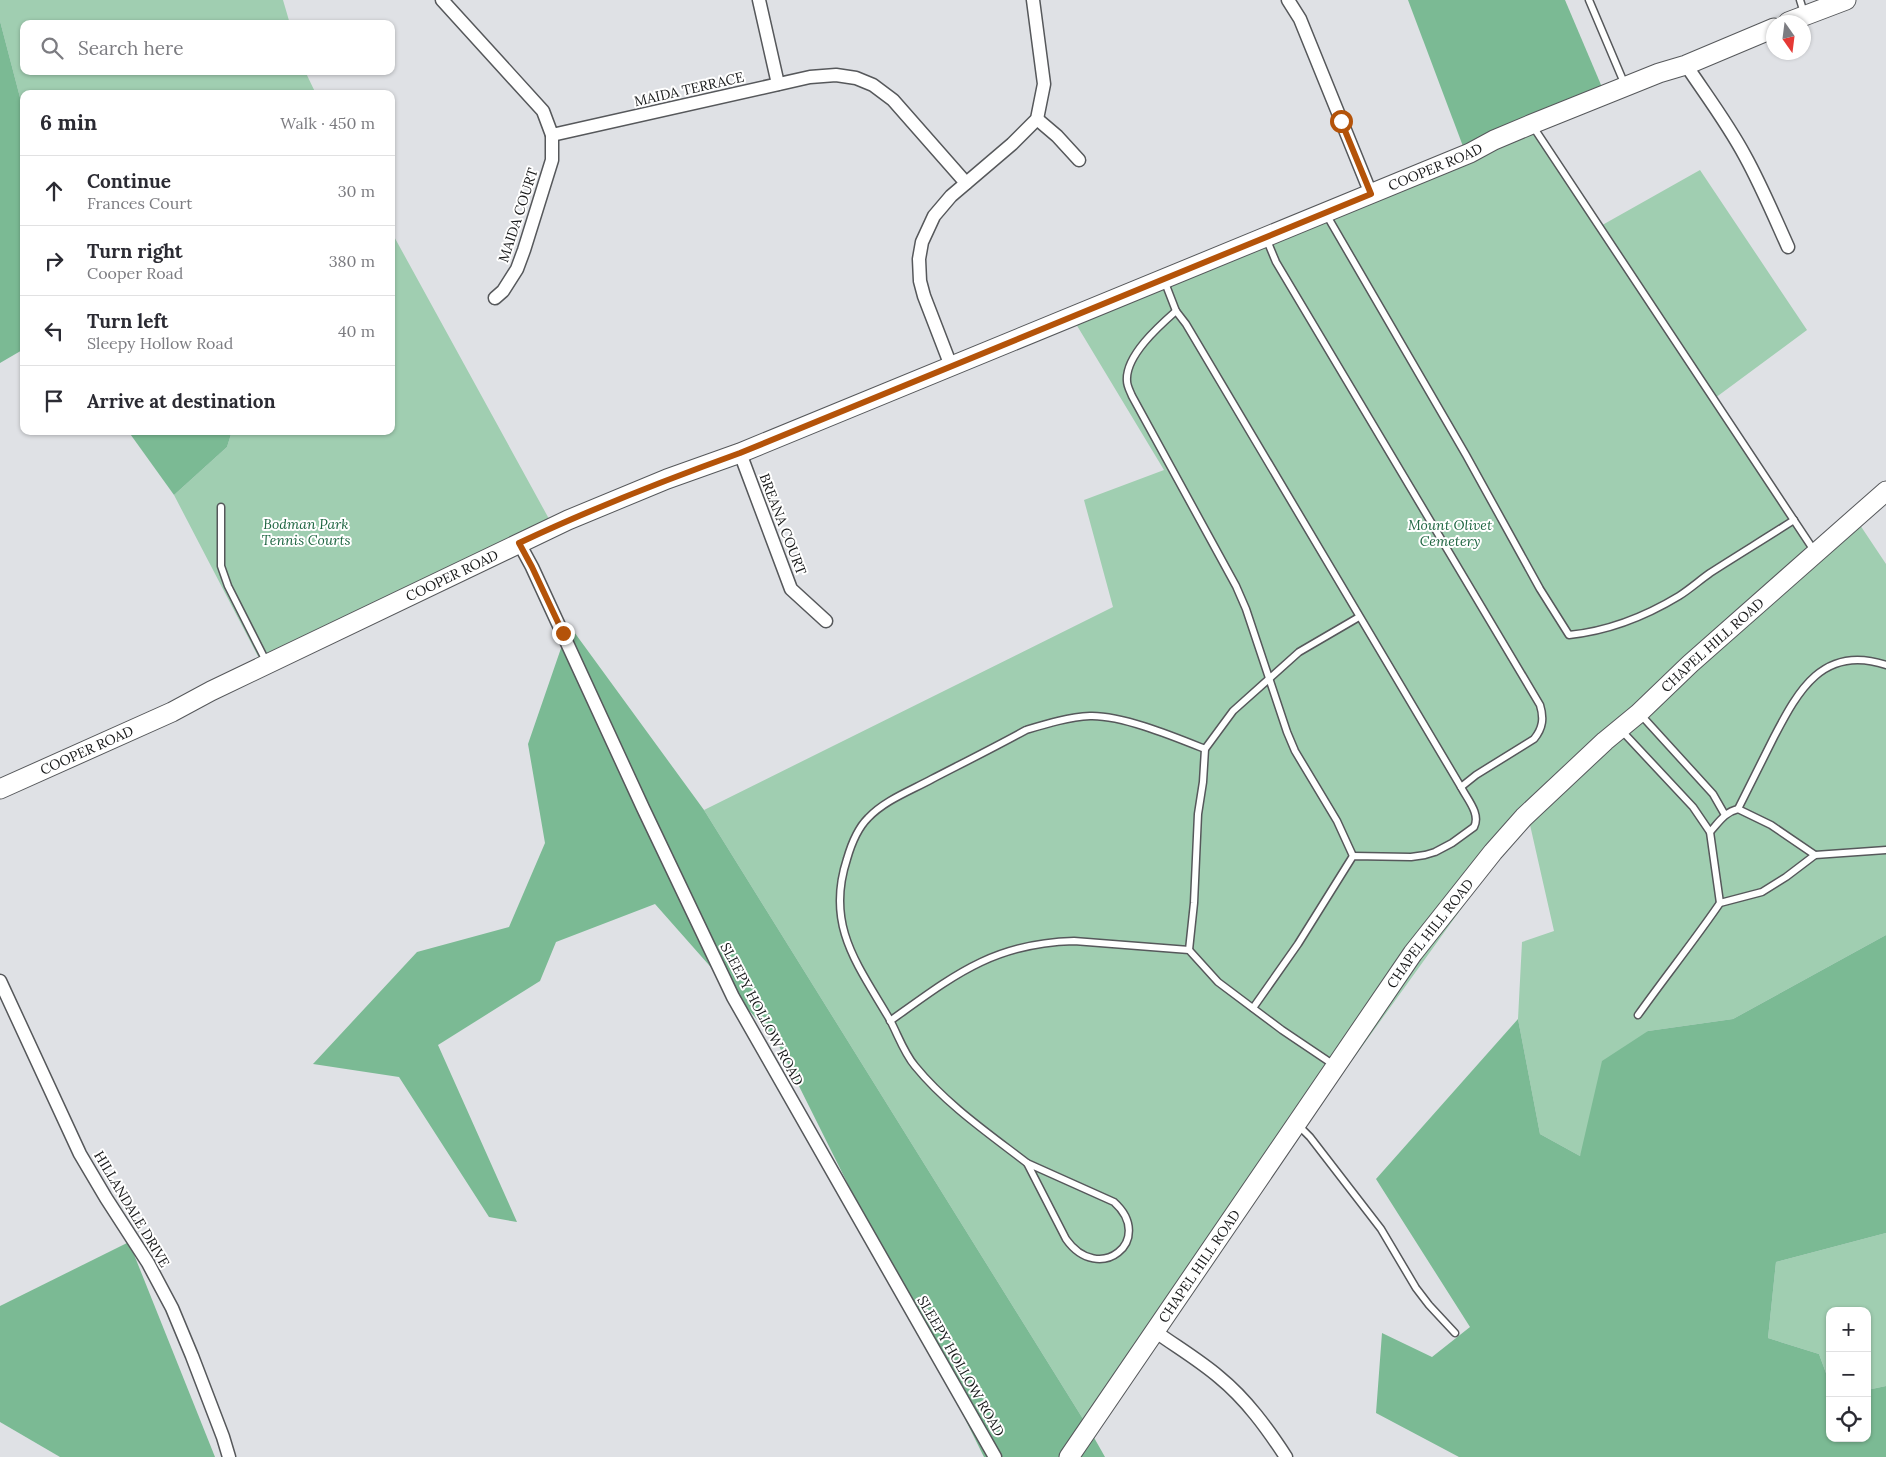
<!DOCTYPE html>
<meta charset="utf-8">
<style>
:root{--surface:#fff;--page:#f2f2f3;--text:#2b2b33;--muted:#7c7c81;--line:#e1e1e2}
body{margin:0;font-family:Lora,serif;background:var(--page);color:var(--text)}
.controls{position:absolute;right:15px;bottom:15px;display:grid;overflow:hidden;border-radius:10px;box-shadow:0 1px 4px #0004}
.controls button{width:45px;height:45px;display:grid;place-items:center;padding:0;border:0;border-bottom:1px solid var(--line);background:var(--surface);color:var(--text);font:25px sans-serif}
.compass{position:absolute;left:1766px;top:15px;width:45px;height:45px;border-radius:50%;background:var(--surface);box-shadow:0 1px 4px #0004;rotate:166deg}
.stop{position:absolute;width:15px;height:15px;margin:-11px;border:4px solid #b45309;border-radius:50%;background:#fff}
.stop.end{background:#b45309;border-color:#fff;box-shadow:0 1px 5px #0008}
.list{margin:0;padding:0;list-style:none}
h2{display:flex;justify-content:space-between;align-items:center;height:65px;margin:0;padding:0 20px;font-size:21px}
h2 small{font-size:16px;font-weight:400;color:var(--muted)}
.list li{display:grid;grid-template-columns:32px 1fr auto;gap:15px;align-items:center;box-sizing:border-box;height:70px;padding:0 20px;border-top:1px solid var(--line)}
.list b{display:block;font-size:19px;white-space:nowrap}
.list p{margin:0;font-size:16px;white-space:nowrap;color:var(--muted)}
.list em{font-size:16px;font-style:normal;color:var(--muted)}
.icon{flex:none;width:28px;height:28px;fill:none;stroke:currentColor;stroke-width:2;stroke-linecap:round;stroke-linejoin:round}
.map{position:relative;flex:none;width:1886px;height:1457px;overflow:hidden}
.search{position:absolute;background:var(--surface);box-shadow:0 1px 4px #0004;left:20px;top:20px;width:375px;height:55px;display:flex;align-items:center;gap:12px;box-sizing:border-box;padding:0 18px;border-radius:10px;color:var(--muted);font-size:19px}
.panel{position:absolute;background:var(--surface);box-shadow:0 1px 4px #0004;left:20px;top:90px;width:375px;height:345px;border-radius:10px}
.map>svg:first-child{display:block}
</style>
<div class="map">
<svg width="1886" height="1457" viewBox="0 0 1886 1457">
<rect width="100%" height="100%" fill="#dfe1e5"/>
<g fill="#a0ceb1">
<polygon points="0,0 283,0 290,24 24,24 24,71 305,71 316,94 24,94 24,108 22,105 0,21"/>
<polygon points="1532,130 1597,228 1700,170 1807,330 1711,401 1814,555 1856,519 1886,564 1886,935 1733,1019 1648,1031 1580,1156 1540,1134 1518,1019 1522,942 1554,931 1528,816 1088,1427 704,810 1113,607 1084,500 1164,470 1073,319"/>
<polygon points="391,231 554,528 262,664 174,495 227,447 232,431 391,431"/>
<polygon points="1886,1233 1886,1386 1867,1390 1867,1311 1830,1311 1830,1384 1819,1354 1768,1338 1776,1262"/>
</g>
<g fill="#7bba94">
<polygon points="1408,0 1565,0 1607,99 1467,157"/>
<polygon points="0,21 22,105 24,108 24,349 0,363"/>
<polygon points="128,431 232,431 227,447 174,495"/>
<polygon points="569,625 704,810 1088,1427 1105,1457 984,1457 777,1042 655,904 556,942 540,981 438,1045 517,1222 489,1217 399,1077 313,1064 417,952 509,927 545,843 528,744"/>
<polygon points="1886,935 1886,1233 1776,1262 1768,1338 1819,1354 1830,1384 1830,1438 1867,1438 1867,1390 1886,1386 1886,1457 1459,1457 1376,1413 1382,1333 1432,1357 1470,1327 1376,1179 1518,1019 1540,1134 1580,1156 1602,1061 1648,1031 1733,1019"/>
<polygon points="129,1242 215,1457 60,1457 0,1422 0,1306"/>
</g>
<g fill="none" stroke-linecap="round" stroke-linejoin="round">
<defs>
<g id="lane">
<polyline points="1589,0 1625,85"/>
<polyline points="1800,0 1804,13"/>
<path d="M1532 125C1626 268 1721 410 1815 552"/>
<path d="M1326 214 1466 455 1540 589 1569 635C1608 631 1646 616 1679 596 1690 589 1700 580 1710 573 1738 555 1766 538 1794 520"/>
<path d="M1266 238 1276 262 1540 705C1544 718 1543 728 1534 739L1476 775 1461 787"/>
<path d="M1164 280 1176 311 1186 324 1461 787C1467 799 1481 814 1474 827L1452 843 1435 852 1425 855 1411 857 1353 856 1298 944 1253 1008"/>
<path d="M1176 311C1159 326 1125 356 1127 381 1127 386 1130 391 1132 396L1236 586 1246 609 1287 732 1295 751 1337 821 1353 856"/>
<polyline points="221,507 221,566 228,586 267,663"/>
<polyline points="1641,715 1713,794 1725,815"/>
<polyline points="1621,730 1693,807 1710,832 1720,903"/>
<polyline points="1738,809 1771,825 1815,855"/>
<path d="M1710 832C1719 822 1725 812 1738 809 1750 785 1762 761 1774 737 1798 691 1823 644 1886 665"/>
<polyline points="1189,950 1194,903 1198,814 1203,782 1205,749 1233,711 1299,652 1359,617"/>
<path d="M1638 1015C1665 977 1694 941 1720 903L1762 892 1786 877 1815 855 1886 850"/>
<path d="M890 1021C953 976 993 943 1074 941L1189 950 1218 982 1282 1030 1334 1065"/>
<polyline points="1298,1125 1310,1137 1381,1229 1416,1288 1429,1305 1455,1333"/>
<path d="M1027 1163C988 1133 946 1104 915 1066 904 1053 898 1035 890 1020 858 965 825 926 847 859 851 845 857 829 868 818 885 800 910 791 932 779 963 763 995 747 1026 730 1046 724 1069 717 1090 716 1122 715 1175 737 1205 749"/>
<path d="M1027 1163 1114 1202C1156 1240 1099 1286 1066 1239Z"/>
</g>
<g id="street">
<polyline points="442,0 543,111 552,135 552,160 524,250 517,269 503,291 495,298"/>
<polyline points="759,0 778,84"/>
<polyline points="1288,0 1300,19 1371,194"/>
<path d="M1686 65C1706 95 1728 124 1745 156 1761 185 1774 216 1788 247"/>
<polyline points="1037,119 1057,136 1079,160"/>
<polyline points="552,135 810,77 836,75 856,78 873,85 893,100 966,183"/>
<polyline points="951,366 924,296 920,281 919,259 922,242 934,216 951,196 1012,144 1037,119 1044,84 1033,0"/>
<polyline points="740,453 791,589 826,621"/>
<polyline points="519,543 532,567 643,808 733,997 995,1457"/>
<polyline points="0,981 80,1154 106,1198 148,1263 172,1308 192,1356 223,1437 229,1457"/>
<path d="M1156 1332C1177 1347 1199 1360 1219 1377 1246 1399 1267 1428 1286 1457"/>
</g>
<g id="secondary">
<polyline points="1788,22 1846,0"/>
<path id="s1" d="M0 789 172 712 211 691 568 520 667 479 740 453 1470 153 1494 140 1532 124 1659 73 1686 65 1774 28"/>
<path id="s2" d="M1069 1457 1413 953 1493 852 1524 817 1605 741 1639 713 1690 664 1886 491"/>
</g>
</defs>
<use href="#lane" stroke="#56585b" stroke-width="9"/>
<use href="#street" stroke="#56585b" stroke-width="15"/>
<use href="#secondary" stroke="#56585b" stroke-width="21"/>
<use href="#lane" stroke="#fff" stroke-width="6"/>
<use href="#street" stroke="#fff" stroke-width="12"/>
<use href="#secondary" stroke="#fff" stroke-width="19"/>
</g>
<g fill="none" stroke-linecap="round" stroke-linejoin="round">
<path stroke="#b45309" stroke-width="6" d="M563 633 532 567 519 543C591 509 665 480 740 453L1371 194 1341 121"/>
</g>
<g text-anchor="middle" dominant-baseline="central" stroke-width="4" stroke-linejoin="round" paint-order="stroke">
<g font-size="14" fill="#171819" stroke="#fff">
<text transform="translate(689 89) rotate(-13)">MAIDA TERRACE</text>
<text stroke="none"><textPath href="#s1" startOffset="1565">COOPER ROAD</textPath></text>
<text transform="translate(518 215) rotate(-72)">MAIDA COURT</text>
<text transform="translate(783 524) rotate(69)">BREANA COURT</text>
<text stroke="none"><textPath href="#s1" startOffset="500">COOPER ROAD</textPath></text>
<text stroke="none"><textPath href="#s2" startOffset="1041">CHAPEL HILL ROAD</textPath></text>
<text stroke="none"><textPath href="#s1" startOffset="95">COOPER ROAD</textPath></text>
<text stroke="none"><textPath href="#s2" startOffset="636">CHAPEL HILL ROAD</textPath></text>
<text transform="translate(762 1014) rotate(62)">SLEEPY HOLLOW ROAD</text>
<text transform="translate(132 1209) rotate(59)">HILLANDALE DRIVE</text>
<text stroke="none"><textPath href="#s2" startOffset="231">CHAPEL HILL ROAD</textPath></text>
<text transform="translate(961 1366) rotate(60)">SLEEPY HOLLOW ROAD</text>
</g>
<g font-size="14" font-style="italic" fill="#1f6642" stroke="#fff">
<text x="306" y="524">Bodman Park<tspan x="306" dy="16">Tennis Courts</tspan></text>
<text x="1450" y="525">Mount Olivet<tspan x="1450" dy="16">Cemetery</tspan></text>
</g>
</g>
</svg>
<div class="controls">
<button>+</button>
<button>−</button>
<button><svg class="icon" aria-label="locate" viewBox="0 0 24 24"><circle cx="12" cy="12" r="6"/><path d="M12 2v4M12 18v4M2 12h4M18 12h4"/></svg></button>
</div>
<svg class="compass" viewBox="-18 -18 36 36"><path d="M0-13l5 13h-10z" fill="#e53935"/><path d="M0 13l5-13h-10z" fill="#7c7c81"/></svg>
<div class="stop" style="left:1341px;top:121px"></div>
<div class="stop end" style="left:563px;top:633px"></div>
<div class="search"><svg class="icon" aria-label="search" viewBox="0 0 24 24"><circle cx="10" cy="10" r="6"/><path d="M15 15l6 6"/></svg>Search here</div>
<section class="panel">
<h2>6 min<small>Walk · 450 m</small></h2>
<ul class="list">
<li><svg class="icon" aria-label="ahead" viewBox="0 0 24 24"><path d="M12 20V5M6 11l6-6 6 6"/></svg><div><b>Continue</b><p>Frances Court</p></div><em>30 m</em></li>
<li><svg class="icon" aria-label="right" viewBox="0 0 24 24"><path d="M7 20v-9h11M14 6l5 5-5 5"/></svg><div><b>Turn right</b><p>Cooper Road</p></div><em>380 m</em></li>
<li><svg class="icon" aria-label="left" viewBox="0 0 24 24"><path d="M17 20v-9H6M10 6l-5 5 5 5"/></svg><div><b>Turn left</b><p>Sleepy Hollow Road</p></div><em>40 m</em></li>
<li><svg class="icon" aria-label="arrive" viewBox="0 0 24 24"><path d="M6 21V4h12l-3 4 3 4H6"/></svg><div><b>Arrive at destination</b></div></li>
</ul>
</section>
</div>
